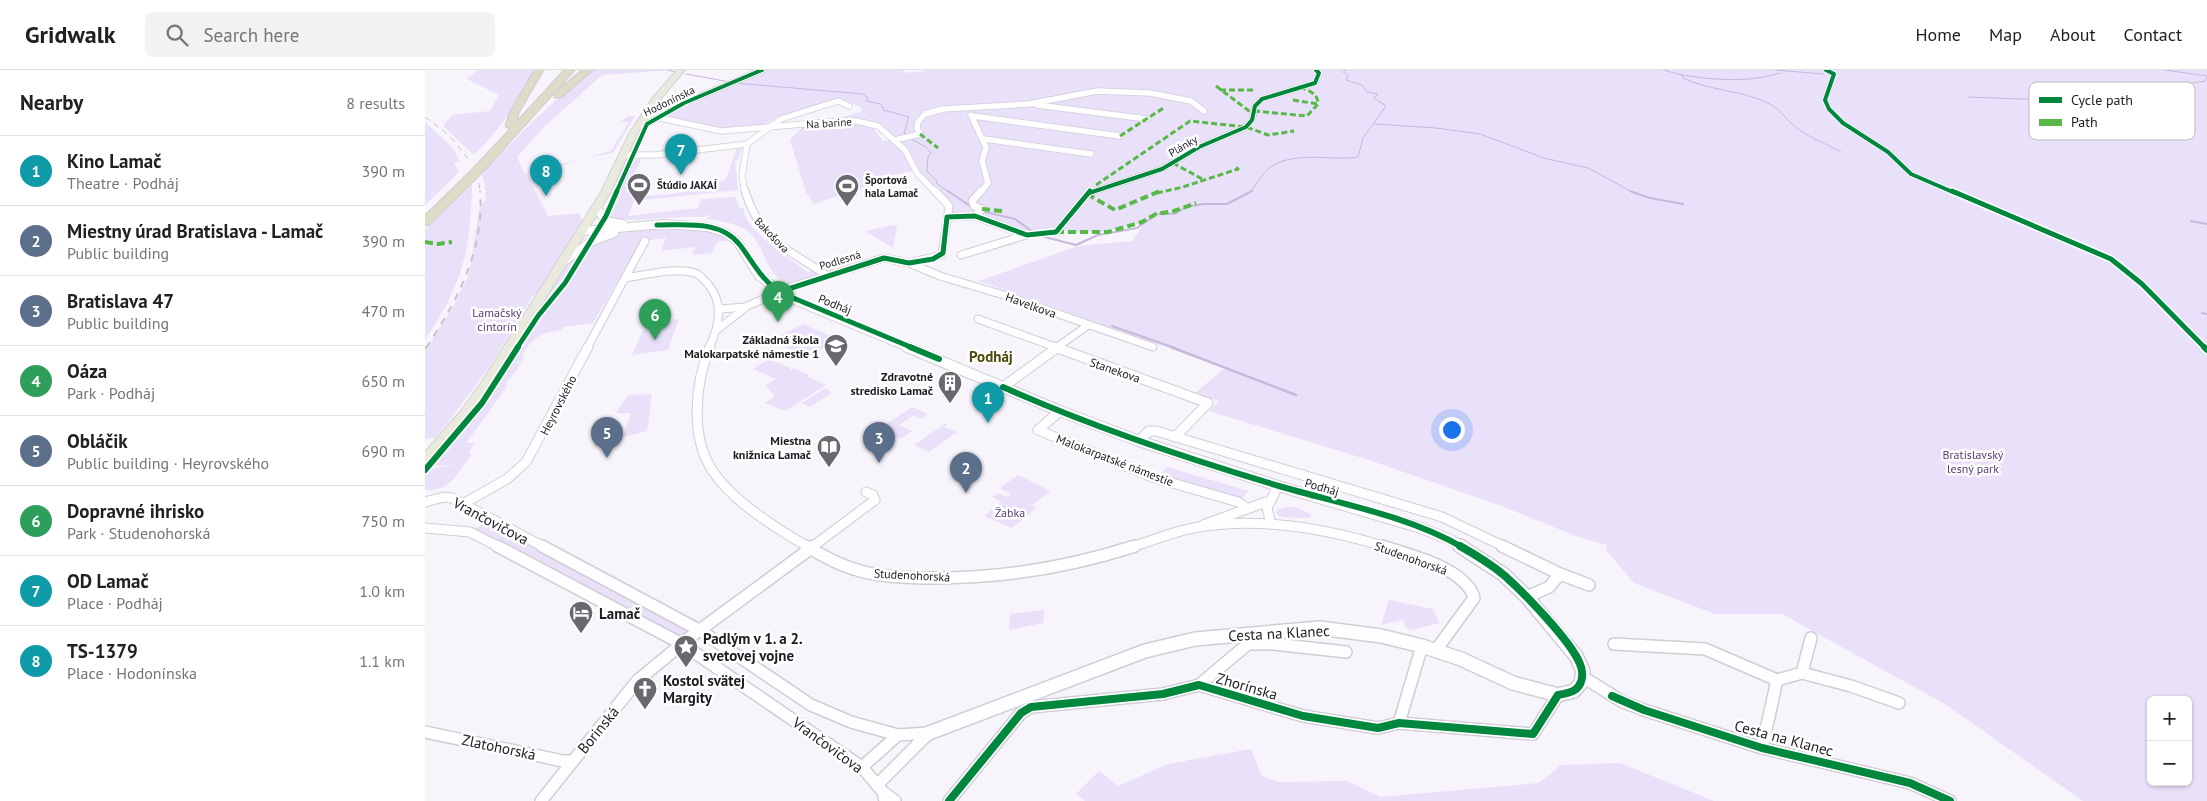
<!DOCTYPE html>
<meta charset="utf-8">
<style>
:root{--surface:#fff;--page:#f2f2f2;--text:#202124;--muted:#757577;--line:#e0e0e0;--accent:#ea580c}
body{margin:0;font-family:"PT Sans",sans-serif;background:var(--page);color:var(--text)}
.controls{position:absolute;right:15px;bottom:15px;display:grid;overflow:hidden;border-radius:8px;box-shadow:0 1px 4px #0004}
.controls button{width:45px;height:45px;display:grid;place-items:center;padding:0;border:0;border-bottom:1px solid var(--line);background:var(--surface);color:var(--text);font:25px sans-serif}
.you{position:absolute;left:1026px;top:359px;width:18px;height:18px;margin:-12px;border:4px solid #fff;border-radius:50%;background:#1a73e8;box-shadow:0 0 0 8px #1a73e833}
.badge{display:grid;place-items:center;width:32px;height:32px;border-radius:50%;background:var(--accent);color:#fff;font-size:16px;font-weight:700}
.pin{position:absolute;translate:-50% -41px;filter:drop-shadow(0 1px 2px #0008)}
.pin::after{content:'';position:absolute;top:26px;width:18px;height:15px;background:inherit;clip-path:polygon(0 0,100% 0,50% 100%)}
.list{margin:0;padding:0;list-style:none}
h2{display:flex;justify-content:space-between;align-items:center;height:65px;margin:0;padding:0 20px;font-size:21px}
h2 small{font-size:16px;font-weight:400;color:var(--muted)}
.list li{display:grid;grid-template-columns:32px 1fr auto;gap:15px;align-items:center;box-sizing:border-box;height:70px;padding:0 20px;border-top:1px solid var(--line)}
.list b{display:block;font-size:19px;white-space:nowrap}
.list p{margin:0;font-size:16px;white-space:nowrap;color:var(--muted)}
.list em{font-size:16px;font-style:normal;color:var(--muted)}
.icon{flex:none;width:28px;height:28px;fill:none;stroke:currentColor;stroke-width:2;stroke-linecap:round;stroke-linejoin:round}
.map{position:relative;flex:none;width:1782px;height:731px;overflow:hidden}
header{display:flex;align-items:center;gap:30px;box-sizing:border-box;height:70px;padding:0 25px;background:var(--surface);border-bottom:1px solid var(--line)}
header strong{font-size:24px}
nav{display:flex;gap:28px;margin-inline-start:auto;font-size:18px}
.search{width:350px;height:45px;background:var(--page);display:flex;align-items:center;gap:12px;box-sizing:border-box;padding:0 18px;border-radius:8px;color:var(--muted);font-size:19px}
main{display:flex}
aside{flex:1;background:var(--surface)}
.map>svg:first-child{display:block}
</style>
<header>
<strong>Gridwalk</strong>
<div class="search"><svg class="icon" aria-label="search" viewBox="0 0 24 24"><circle cx="10" cy="10" r="6"/><path d="M15 15l6 6"/></svg>Search here</div>
<nav><a>Home</a><a>Map</a><a>About</a><a>Contact</a></nav>
</header>
<main>
<aside>
<h2>Nearby<small>8 results</small></h2>
<ul class="list">
<li><span class="badge" style="background:#0f9aa8">1</span><div><b>Kino Lamač</b><p>Theatre · Podháj</p></div><em>390 m</em></li>
<li><span class="badge" style="background:#5c6f8a">2</span><div><b>Miestny úrad Bratislava - Lamač</b><p>Public building</p></div><em>390 m</em></li>
<li><span class="badge" style="background:#5c6f8a">3</span><div><b>Bratislava 47</b><p>Public building</p></div><em>470 m</em></li>
<li><span class="badge" style="background:#2e9e5b">4</span><div><b>Oáza</b><p>Park · Podháj</p></div><em>650 m</em></li>
<li><span class="badge" style="background:#5c6f8a">5</span><div><b>Obláčik</b><p>Public building · Heyrovského</p></div><em>690 m</em></li>
<li><span class="badge" style="background:#2e9e5b">6</span><div><b>Dopravné ihrisko</b><p>Park · Studenohorská</p></div><em>750 m</em></li>
<li><span class="badge" style="background:#0f9aa8">7</span><div><b>OD Lamač</b><p>Place · Podháj</p></div><em>1.0 km</em></li>
<li><span class="badge" style="background:#0f9aa8">8</span><div><b>TS-1379</b><p>Place · Hodonínska</p></div><em>1.1 km</em></li>
</ul>
</aside>
<div class="map">
<svg width="1782" height="731" viewBox="0 0 1782 731">
<rect width="100%" height="100%" fill="#f7f4fc"/>
<g fill="#e9e0fa" fill-rule="evenodd">
<path d="M53 0H111C93 32 75 59 49 85L18 56 27 45 65 41 74 25 42 9Z"/>
<path d="M165 0H247L177 5 119 57 92 87 100 104 186 81 204 52H196L203 46H210L188 83 158 88 133 97 102 104 123 146 155 143 158 161 142 188 191 162 265 155 311 170 292 172 287 183 267 185 271 177 236 181 241 168 217 171 168 253 138 257 136 260C115 263 109 267 97 285L99 288 96 292 91 293 96 294 81 313 82 316 79 321H76L78 322 41 373H50L44 382 46 385C33 402 26 422 0 420V403L4 399 38 393 0 398V383L8 382 124 216 107 227 63 299 11 368 0 369V281L29 235 44 204 54 140 61 129 60 115 57 103 109 50Z"/>
<path d="M342 0H479L476 3 502 1 492 0H1782V731H1658L1520 634 1357 544H1290L1209 513 1181 480 1182 475 1156 468 1074 435 944 390 784 341 794 331 770 323 800 298 554 211 653 176 707 171 720 152 672 163 642 161 602 165 550 146 522 147 524 136 491 101 487 85 456 55 438 51 409 50 435 42 438 39 416 28 352 47 334 58 298 60 239 47ZM1726 630H1763V712H1726Z"/>
<polygon points="0,52 27,77 35,92 29,93 34,102 0,135"/>
<polygon points="431,53 447,57 458,71 465,70 478,82 488,101 453,108 454,112 389,134 381,122 365,70 377,57"/>
<path d="M317 77 313 90 310 91 313 120 209 131 203 146 273 138 276 129 310 127 315 139 319 138C316 158 368 190 382 202L391 201V205C383 207 373 213 365 213 344 212 338 174 325 163 313 153 296 151 281 149L288 144C275 149 271 146 257 147 233 148 210 152 186 148L182 143 210 89 217 88 201 121C223 132 279 120 301 109L312 78Z"/>
<path d="M47 114C46 180 37 215 0 270V159Z"/>
<polygon points="469,155 472,156 468,178 440,161"/>
<polygon points="254,249 243,280 207,285 218,260 235,257 237,251"/>
<polygon points="378,254 414,270 382,287 346,270"/>
<polygon points="342,290 346,290 365,298 365,301 369,298 384,305 379,309 383,307 401,315 360,341 340,333 350,326 340,315 351,309 328,299"/>
<polygon points="400,318 407,323 385,337 377,333"/>
<polygon points="227,324 222,361 198,367 206,343 191,343 203,325"/>
<polygon points="487,337 503,344 497,349 489,345 474,355 487,361 475,369 454,359"/>
<polygon points="521,353 523,353 519,357 532,362 504,382 489,375"/>
<polygon points="742,397 823,421 816,430 735,405"/>
<polygon points="593,405 625,421 608,435 598,430 611,438 587,458 559,446 576,432 567,427 573,423 582,427 586,424 575,418"/>
<polygon points="862,437 870,437 886,444 885,448 855,447 851,444 852,439"/>
<polygon points="65,450 276,561 257,574 45,462"/>
<polygon points="964,530 1008,539 1014,553 986,560 981,558 978,550 956,555"/>
<polygon points="619,540 618,553 584,560 585,544"/>
<polygon points="826,679 837,706 853,712 923,711 955,727 1114,713 1136,695 1195,693 1289,731 660,731 651,724 674,701 693,716 743,694"/>
</g>
<g fill="none" stroke-linecap="round" stroke-linejoin="round">
<g stroke="#c5bad9" stroke-width="1">
<polyline points="242,0 250,2"/>
<path d="M1238 0 1257 5 1258 8C1285 21 1316 20 1343 33 1355 39 1358 46 1366 53 1379 66 1400 73 1416 82"/>
<polyline points="1350,0 1398,4"/>
<polyline points="1740,0 1782,6"/>
<polyline points="261,4 305,12"/>
<path d="M1257 5C1290 10 1323 13 1355 3"/>
<polyline points="310,13 438,24 443,28 441,31 456,34 459,40 484,47 479,63 483,65"/>
<path d="M1543 27C1602 29 1661 33 1720 25 1741 22 1759 13 1780 11L1782 7"/>
<polyline points="950,54 1011,58 1055,64 1119,88 1163,98 1209,123"/>
<polyline points="484,68 501,77 506,83 503,87 502,101 512,111 511,113 525,123"/>
<path d="M824 123C831 117 836 103 847 96 871 81 906 91 933 87L938 68 961 36 949 28 953 24 942 22 937 15 921 10 923 5 918 2 921 0"/>
</g>
<g stroke="#c5bad9" stroke-width="2">
<polyline points="523,121 548,138"/>
<polyline points="1205,121 1225,128 1258,134"/>
<polyline points="556,141 590,149 608,162"/>
<polyline points="1766,151 1782,154"/>
<polyline points="612,165 651,175 673,165 712,158 732,144 750,144 761,137 778,134 802,134 827,121"/>
<polyline points="1777,243 1782,244"/>
<polyline points="687,256 750,278"/>
</g>
<polyline stroke="#c5bad9" stroke-width="2.5" points="746,277 871,325"/>
<defs>
<g id="minor-far3">
<polyline points="612,35 722,49"/>
<polyline points="546,45 561,77 557,91 563,113 555,123"/>
<polyline points="548,46 695,66"/>
<polyline points="235,48 296,61 416,51 431,51 453,56 480,80 492,103 511,123"/>
<polyline points="214,56 222,54 259,33 337,0"/>
<polyline points="559,69 666,84"/>
<polyline points="470,70 495,64 492,58 493,52 500,44 518,39 604,34 672,21 725,23 766,31 779,41"/>
<polyline points="198,85 230,85 322,74"/>
<polyline points="320,123 317,106 322,74 356,49 413,31 424,36"/>
<polyline points="664,123 737,99 774,77 821,57 827,50 830,36 837,29 890,13 893,7"/>
</g>
<g id="minor-far2">
<path d="M320 121C337 173 360 177 401 205"/>
<polyline points="550,146 557,139 549,136 547,131 556,121"/>
<polyline points="522,147 550,146 602,165"/>
<polyline points="631,162 665,121"/>
<polyline points="536,185 601,165"/>
<polyline points="484,193 517,185 524,136 510,121"/>
<path d="M200 208C221 205 249 197 270 203 275 205 278 209 282 213 300 233 294 256 284 278"/>
<polyline points="296,239 320,237 366,217 459,188 484,193 515,206 582,226 728,277"/>
<polyline points="553,249 633,278"/>
<polyline points="293,259 320,238"/>
<polyline points="162,278 220,171"/>
<polyline points="631,278 662,256"/>
</g>
<g id="minor-far1">
<path d="M285 277C270 313 265 366 287 400 307 431 352 459 383 477"/>
<polyline points="630,277 783,333 750,367"/>
<polyline points="578,317 633,277"/>
<polyline points="635,341 613,360 727,407 813,432 822,438"/>
<polyline points="714,371 724,361 731,361 1017,447 1080,477"/>
<polyline points="0,432 19,427 27,428 119,477"/>
<polyline points="36,435 82,409 101,392 163,277"/>
<polyline points="846,454 842,438 853,416"/>
<polyline points="778,455 841,432"/>
<polyline points="0,458 45,462 74,477"/>
<polyline points="387,477 450,430 448,425 441,422"/>
<path d="M706 477C727 471 747 462 768 458 832 446 900 458 961 477"/>
</g>
<g id="minor">
<polyline points="72,476 257,574 437,697 458,722 460,731"/>
<polyline points="117,476 276,561 386,635 426,652 473,665 504,663"/>
<path d="M381 476C396 485 412 494 429 499 452 507 476 507 500 508 572 509 642 498 710 476"/>
<path d="M957 476C984 485 1041 498 1049 528L1011 580"/>
<polyline points="1077,476 1135,504 1164,515"/>
<polyline points="1102,527 1124,517 1135,504"/>
<polyline points="823,574 849,574 921,582"/>
<polyline points="1189,574 1280,579 1352,610"/>
<polyline points="1377,603 1426,616 1474,633"/>
<polyline points="1158,607 1198,632 1219,640 1337,678 1485,713 1525,731"/>
<polyline points="774,615 823,574 823,568"/>
<polyline points="974,653 997,576"/>
<polyline points="0,662 138,691 148,691"/>
<polyline points="1337,678 1352,610 1377,603 1386,568"/>
<polyline points="437,697 473,665"/>
<polyline points="452,715 504,663"/>
<polyline points="458,722 470,731"/>
<polyline points="116,731 212,611 264,568 389,476"/>
<polyline points="524,731 596,643 606,637 738,624 774,615 878,646 953,658 974,653 1108,664 1133,625"/>
</g>
<g id="tertiary-far2">
<polyline points="172,138 180,151 198,154"/>
<polyline points="158,161 239,154 282,157 299,162 312,171 334,206 362,227 485,278"/>
<polyline points="141,190 165,172 189,163"/>
</g>
<polyline id="tertiary-far1" points="482,277 635,341 714,371 853,416 993,457 1024,469 1037,477"/>
<polyline id="tertiary" points="504,663 720,581 770,569 895,558 956,566 997,576 1036,589 1088,613 1133,625 1149,621 1156,613 1158,601 1151,586 1102,527 1078,504 1035,476"/>
<polygon id="primary" points="252,0 260,0 232,33 212,64 186,122 70,310 45,348 5,394 0,396 0,382 35,342 58,310 176,122 204,64 226,30"/>
<g id="motorway">
<polygon points="110,0 118,0 93,43 91,53 140,0 149,0 59,100 51,100 51,96 86,59 81,56 85,43"/>
<polygon points="158,0 167,0 136,27 130,27 130,23"/>
<polygon points="39,111 44,114 43,116 4,154 0,155 0,146 35,112"/>
</g>
</defs>
<use href="#minor-far3" stroke="#d0ced4" stroke-width="7"/>
<use href="#minor-far2" stroke="#d0ced4" stroke-width="9"/>
<use href="#minor-far1" stroke="#d0ced4" stroke-width="11"/>
<use href="#minor" stroke="#d0ced4" stroke-width="14"/>
<use href="#tertiary-far2" stroke="#d0ced4" stroke-width="10"/>
<use href="#tertiary-far1" stroke="#d0ced4" stroke-width="12"/>
<use href="#tertiary" stroke="#d0ced4" stroke-width="16"/>
<use href="#primary" stroke="#d3d2d6" stroke-width="2"/>
<use href="#motorway" stroke="#d3d2d6" stroke-width="3"/>
<use href="#minor-far3" stroke="#fefdff" stroke-width="5.5"/>
<use href="#minor-far2" stroke="#fefdff" stroke-width="7"/>
<use href="#minor-far1" stroke="#fefdff" stroke-width="9"/>
<use href="#minor" stroke="#fefdff" stroke-width="11"/>
<use href="#tertiary-far2" stroke="#fefdff" stroke-width="8"/>
<use href="#tertiary-far1" stroke="#fefdff" stroke-width="10"/>
<use href="#tertiary" stroke="#fefdff" stroke-width="13"/>
<use href="#primary" fill="#eae9de" fill-rule="evenodd"/>
<use href="#motorway" fill="#dedbc7" fill-rule="evenodd"/>
<g stroke="#c5c4c6" stroke-width="1" stroke-dasharray="5.5 5.5" stroke-linecap="butt">
<polyline points="0,47 25,66 44,90"/>
<polyline points="54,113 55,123"/>
</g>
<path stroke="#c5c4c6" stroke-width="2" stroke-dasharray="7 7" stroke-linecap="butt" d="M1 278C32 231 60 180 55 121"/>
<polyline stroke="#c5c4c6" stroke-width="2.5" stroke-dasharray="9 9" stroke-linecap="butt" points="0,279 1,277"/>
<defs>
<polyline id="motorway-bridge" points="39,114 55,98"/>
</defs>
<use href="#motorway-bridge" stroke="#d3d2d6" stroke-width="11" stroke-linecap="butt"/>
<use href="#motorway-bridge" stroke="#dedbc7" stroke-width="9"/>
<g stroke="#58b947" stroke-width="3" stroke-dasharray="6 3" stroke-linecap="butt">
<polyline points="791,16 828,44"/>
<polyline points="795,20 831,20"/>
<polyline points="868,30 893,34"/>
<path d="M829 41 882 46 893 34C893 23 884 21 875 17"/>
<polyline points="495,64 513,78"/>
<polyline points="695,66 740,37"/>
<polyline points="748,93 779,110"/>
<polyline points="671,115 765,51 821,57 843,65 869,61"/>
<polyline points="732,123 758,117 813,99 811,97"/>
</g>
<g stroke="#58b947" stroke-width="4" stroke-dasharray="8 4" stroke-linecap="butt">
<polyline points="662,124 690,140 735,121"/>
<polyline points="557,139 577,141"/>
<polyline points="631,162 683,162 717,152 731,144 749,141 771,133"/>
<polyline points="0,172 13,174 27,172"/>
</g>
<defs>
<g id="cycleway-far3">
<polyline points="1401,0 1409,4 1400,30 1404,39 1418,53 1463,82 1486,104 1530,123"/>
<polyline points="191,123 222,54 259,33 337,0"/>
<polyline points="664,123 737,99 774,77 821,57 827,50 830,36 837,29 890,13 894,3 891,0"/>
</g>
<g id="cycleway-far2">
<polyline points="1527,121 1686,189 1717,214 1780,278"/>
<path d="M232 155C260 155 296 150 315 175 328 192 336 209 354 222L488 278"/>
<polyline points="354,222 459,188 484,193 508,189 518,183 522,147 550,146 602,165 631,162 665,121"/>
<polyline points="92,278 113,246 140,213 181,146 192,121"/>
</g>
<g id="cycleway-far1">
<polyline points="485,277 514,289"/>
<polyline points="1779,277 1782,280"/>
<path d="M578 317C667 357 760 388 854 416 915 434 981 445 1037 477"/>
<polyline points="0,400 57,333 93,277"/>
</g>
<g id="cycleway">
<polyline points="1187,626 1219,640 1337,678 1485,713 1525,731"/>
<path d="M524 731 596 643 606 637 738 624 774 615 878 646 953 658 974 653 1108 664 1133 625C1138 624 1144 623 1148 621 1158 616 1159 603 1155 594 1146 571 1099 523 1080 506 1066 494 1051 485 1035 476"/>
</g>
</defs>
<use href="#cycleway-far3" stroke="#fff" stroke-width="5.5"/>
<use href="#cycleway-far2" stroke="#fff" stroke-width="8"/>
<use href="#cycleway-far1" stroke="#fff" stroke-width="9"/>
<use href="#cycleway" stroke="#fff" stroke-width="11"/>
<use href="#cycleway-far3" stroke="#00873e" stroke-width="4"/>
<use href="#cycleway-far2" stroke="#00873e" stroke-width="5"/>
<use href="#cycleway-far1" stroke="#00873e" stroke-width="6"/>
<use href="#cycleway" stroke="#00873e" stroke-width="8"/>
</g>
<defs>
<symbol id="stadium-pin" viewBox="-11 -11 22 30"><path d="M0 17L-7.5 6A9.5 9.5 0 1 1 7.5 6Z" fill="#6a686e" stroke="#fff"/><path d="M0-5a6.5 5 0 1 0 0 10a6.5 5 0 1 0 0-10ZM-3.5-1.8h7v3.6h-7Z" fill="#fff"/></symbol>
<symbol id="school-pin" viewBox="-11 -11 22 30"><path d="M0 17L-7.5 6A9.5 9.5 0 1 1 7.5 6Z" fill="#6a686e" stroke="#fff"/><path d="M0-5L7-2L0 1L-7-2ZM-4 1L0 2.5L4 1V4Q0 6-4 4Z" fill="#fff"/></symbol>
<symbol id="building-pin" viewBox="-11 -11 22 30"><path d="M0 17L-7.5 6A9.5 9.5 0 1 1 7.5 6Z" fill="#6a686e" stroke="#fff"/><path d="M-4-6H4V6H1V3H-1V6H-4ZM-2.5-4.3h1.7v1.8h-1.7ZM.8-4.3h1.7v1.8H.8ZM-2.5-1h1.7V.8h-1.7ZM.8-1h1.7V.8H.8Z" fill="#fff"/></symbol>
<symbol id="library-pin" viewBox="-11 -11 22 30"><path d="M0 17L-7.5 6A9.5 9.5 0 1 1 7.5 6Z" fill="#6a686e" stroke="#fff"/><path d="M-6-4Q-3-5.5-.7-3.5V5Q-3 3-6 4ZM6-4Q3-5.5 .7-3.5V5Q3 3 6 4Z" fill="#fff"/></symbol>
<symbol id="hotel-pin" viewBox="-11 -11 22 30"><path d="M0 17L-7.5 6A9.5 9.5 0 1 1 7.5 6Z" fill="#6a686e" stroke="#fff"/><path d="M-6-4.5h1.5V1H6V5H4.5V3h-9V5H-6ZM-4 0a1.8 1.8 0 1 1 3.6 0ZM.5 0V-2.5h3Q6-2.5 6 0Z" fill="#fff"/></symbol>
<symbol id="sight-pin" viewBox="-11 -11 22 30"><path d="M0 17L-7.5 6A9.5 9.5 0 1 1 7.5 6Z" fill="#6a686e" stroke="#fff"/><path d="M0-6L1.8-2.2L6-1.7L2.9 1.2L3.7 5.4L0 3.3L-3.7 5.4L-2.9 1.2L-6-1.7L-1.8-2.2Z" fill="#fff"/></symbol>
<symbol id="church-pin" viewBox="-11 -11 22 30"><path d="M0 17L-7.5 6A9.5 9.5 0 1 1 7.5 6Z" fill="#6a686e" stroke="#fff"/><path d="M-1.2-6h2.4v3.5h3.3v2.4h-3.3V6h-2.4V-.1h-3.3v-2.4h3.3Z" fill="#fff"/></symbol>
</defs>
<g fill-rule="evenodd">
<use href="#stadium-pin" x="200" y="101" width="28" height="38"/>
<use href="#stadium-pin" x="408" y="102" width="28" height="38"/>
<use href="#school-pin" x="397" y="262" width="28" height="38"/>
<use href="#building-pin" x="511" y="299" width="28" height="38"/>
<use href="#library-pin" x="390" y="363" width="28" height="38"/>
<use href="#hotel-pin" x="142" y="529" width="28" height="38"/>
<use href="#sight-pin" x="247" y="563" width="28" height="38"/>
<use href="#church-pin" x="206" y="605" width="28" height="38"/>
</g>
<g text-anchor="middle" dominant-baseline="central" stroke-width="5" stroke-linejoin="round" paint-order="stroke">
<g font-size="11" fill="#1e1c22" stroke="#fff">
<text transform="translate(244 31) rotate(-26)">Hodonínska</text>
<text transform="translate(404 53) rotate(-4)">Na barine</text>
<text transform="translate(758 76) rotate(-30)">Plánky</text>
<text transform="translate(347 165) rotate(46)">Bakošova</text>
<text transform="translate(415 190) rotate(-17)">Podlesná</text>
</g>
<g font-size="11" font-weight="bold" fill="#1e1c22" stroke="#fff" text-anchor="start">
<text x="440" y="110">Športová<tspan x="440" dy="13">hala Lamač</tspan></text>
<text x="232" y="115">Štúdio JAKAÍ</text>
</g>
<g font-size="12" fill="#1e1c22" stroke="#fff">
<text transform="translate(410 234) rotate(22)">Podháj</text>
<text transform="translate(606 235) rotate(20)">Havelkova</text>
<text transform="translate(690 300) rotate(19)">Stanekova</text>
<text transform="translate(133 335) rotate(-63)">Heyrovského</text>
<text transform="translate(690 390) rotate(21)">Malokarpatské námestie</text>
<text transform="translate(897 417) rotate(16)">Podháj</text>
<text transform="translate(986 488) rotate(20)">Studenohorská</text>
<text transform="translate(487 505) rotate(3)">Studenohorská</text>
</g>
<g font-size="12" fill="#553f75" stroke="#fff">
<text x="72" y="242">Lamačský<tspan x="72" dy="14">cintorín</tspan></text>
<text x="1548" y="384">Bratislavský<tspan x="1548" dy="14">lesný park</tspan></text>
<text x="585" y="442">Žabka</text>
</g>
<g font-size="12" font-weight="bold" fill="#1e1c22" stroke="#fff" text-anchor="end">
<text x="394" y="269">Základná škola<tspan x="394" dy="14">Malokarpatské námestie 1</tspan></text>
<text x="508" y="306">Zdravotné<tspan x="508" dy="14">stredisko Lamač</tspan></text>
<text x="386" y="370">Miestna<tspan x="386" dy="14">knižnica Lamač</tspan></text>
</g>
<g font-size="15" font-weight="bold" fill="#4e4a09" stroke="#fff">
<text x="566" y="286">Podháj</text>
</g>
<g font-size="15" fill="#1e1c22" stroke="#fff">
<text transform="translate(66 451) rotate(28)">Vrančovičova</text>
<text transform="translate(854 563) rotate(-3)">Cesta na Klanec</text>
<text transform="translate(822 616) rotate(16)">Zhorínska</text>
<text transform="translate(173 660) rotate(-51)">Borinská</text>
<text transform="translate(1359 668) rotate(15)">Cesta na Klanec</text>
<text transform="translate(403 675) rotate(36)">Vrančovičova</text>
<text transform="translate(74 677) rotate(12)">Zlatohorská</text>
</g>
<g font-size="15" font-weight="bold" fill="#1e1c22" stroke="#fff" text-anchor="start">
<text x="174" y="543">Lamač</text>
<text x="278" y="568">Padlým v 1. a 2.<tspan x="278" dy="17">svetovej vojne</tspan></text>
<text x="238" y="610">Kostol svätej<tspan x="238" dy="17">Margity</tspan></text>
</g>
</g>
<rect x="1604" y="12" width="166" height="58" rx="8" fill="#fff" stroke="#bcbbbd" stroke-width="1"/>
<rect x="1614" y="27" width="23" height="6" fill="#00873e"/>
<rect x="1614" y="49" width="23" height="7" fill="#58b947"/>
<g font-size="14" fill="#1e1c22">
<text x="1646" y="35">Cycle path</text>
<text x="1646" y="57">Path</text>
</g>
</svg>
<div class="controls">
<button>+</button>
<button>−</button>
</div>
<div class="you"></div>
<div class="pin badge" style="left:563px;top:353px;background:#0f9aa8">1</div>
<div class="pin badge" style="left:541px;top:423px;background:#5c6f8a">2</div>
<div class="pin badge" style="left:454px;top:393px;background:#5c6f8a">3</div>
<div class="pin badge" style="left:353px;top:252px;background:#2e9e5b">4</div>
<div class="pin badge" style="left:182px;top:388px;background:#5c6f8a">5</div>
<div class="pin badge" style="left:230px;top:270px;background:#2e9e5b">6</div>
<div class="pin badge" style="left:256px;top:105px;background:#0f9aa8">7</div>
<div class="pin badge" style="left:121px;top:126px;background:#0f9aa8">8</div>
</div>
</main>
